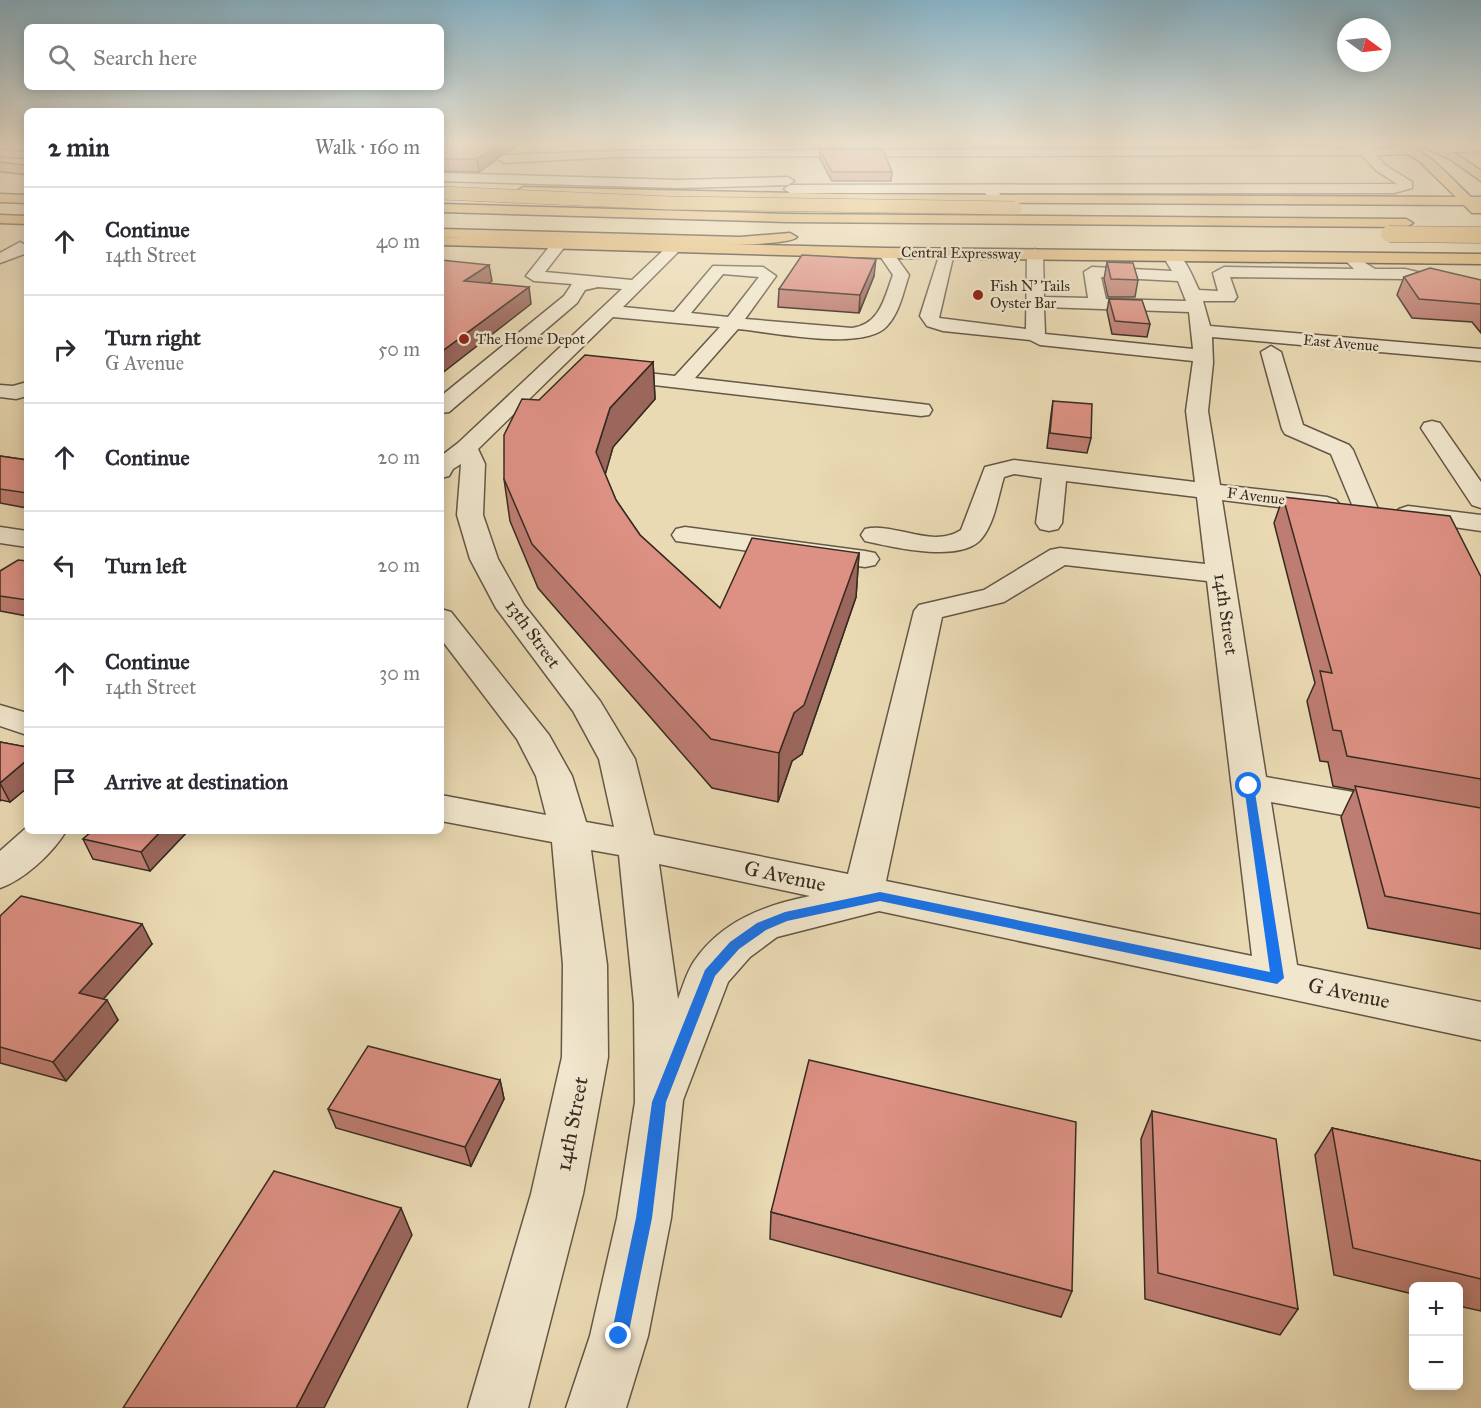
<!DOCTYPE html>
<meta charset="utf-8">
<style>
:root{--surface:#fff;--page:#f2f2f3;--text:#2b2b33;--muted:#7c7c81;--line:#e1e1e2}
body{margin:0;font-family:"IM FELL Great Primer",serif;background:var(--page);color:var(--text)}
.controls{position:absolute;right:18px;bottom:18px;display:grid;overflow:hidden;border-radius:9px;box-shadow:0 3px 15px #0003}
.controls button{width:54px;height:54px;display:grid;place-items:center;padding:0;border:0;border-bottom:2px solid var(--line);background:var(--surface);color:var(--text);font:30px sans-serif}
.compass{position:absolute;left:1337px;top:18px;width:54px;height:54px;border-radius:50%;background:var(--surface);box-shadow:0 3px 15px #0003;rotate:105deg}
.stop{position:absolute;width:18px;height:18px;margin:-14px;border:4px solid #1a73e8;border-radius:50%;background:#fff}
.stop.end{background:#1a73e8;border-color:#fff;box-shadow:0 2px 6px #0008}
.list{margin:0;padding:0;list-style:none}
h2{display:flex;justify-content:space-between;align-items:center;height:78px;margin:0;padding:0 24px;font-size:26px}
h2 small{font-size:20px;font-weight:400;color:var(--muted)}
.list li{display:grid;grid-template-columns:39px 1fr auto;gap:18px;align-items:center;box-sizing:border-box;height:108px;padding:0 24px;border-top:2px solid var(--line)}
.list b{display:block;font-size:22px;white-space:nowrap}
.list p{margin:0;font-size:20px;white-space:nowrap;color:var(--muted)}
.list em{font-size:20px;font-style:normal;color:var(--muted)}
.icon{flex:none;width:33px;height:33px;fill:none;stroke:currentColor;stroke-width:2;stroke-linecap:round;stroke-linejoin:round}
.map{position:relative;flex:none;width:1481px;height:1408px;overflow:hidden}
.search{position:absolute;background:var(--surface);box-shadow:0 3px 15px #0003;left:24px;top:24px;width:420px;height:66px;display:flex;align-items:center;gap:15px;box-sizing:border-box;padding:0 21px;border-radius:9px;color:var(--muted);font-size:22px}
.panel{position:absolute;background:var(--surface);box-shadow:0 3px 15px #0003;left:24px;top:108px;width:420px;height:726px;border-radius:9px}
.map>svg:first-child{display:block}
</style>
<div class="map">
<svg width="1481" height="1408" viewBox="0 0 1481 1408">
<rect width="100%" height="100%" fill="#eadab3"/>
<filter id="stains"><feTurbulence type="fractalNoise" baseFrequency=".00333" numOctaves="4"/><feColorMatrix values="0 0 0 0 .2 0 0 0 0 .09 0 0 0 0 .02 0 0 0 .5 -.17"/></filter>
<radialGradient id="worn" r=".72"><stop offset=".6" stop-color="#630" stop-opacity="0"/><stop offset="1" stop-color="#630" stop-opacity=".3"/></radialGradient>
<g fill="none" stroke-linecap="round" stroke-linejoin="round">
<defs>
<g id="minor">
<polygon points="1356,145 1365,148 1415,149 1415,153 1411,154 1376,155 1385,165 1412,182 1412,188 1394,193 999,193 1004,200 997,204 992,203 985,193 790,193 784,189 790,185 1397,184 1377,171 1361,155 616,157 504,163 498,159 504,155 616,151 1351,148"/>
<polygon points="1481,145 1481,151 1438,153 1432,150 1438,147"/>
<polygon points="0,150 27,152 27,158 0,156"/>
<polygon points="441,173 678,180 788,177 794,181 788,185 678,188 441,181"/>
<path d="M558 240 566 245 545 272 632 280 669 245H679L682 248 623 307 674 312 713 266 763 267 776 276 745 319 852 328C880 324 884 299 893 275L878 253 881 250H891L909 275C903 292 900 312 887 326 864 352 771 332 738 329L695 378 921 404 929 405 932 410 929 415 921 416 602 379 599 375 602 371 609 369 675 376 720 327 613 317 478 449 485 464 483 515 498 559 524 605 600 701 635 759 654 835 848 874 914 611 919 605 984 590 1050 550 1060 548 1205 564 1197 497 1066 481 1062 523 1058 529 1049 531 1040 529 1036 523 1042 478 1014 474 1004 477C998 496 995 522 982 538 962 564 892 547 865 541L861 535 865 529C895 522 932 549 961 530L985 467 1014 460 1195 482 1186 411 1193 361 1040 345 1030 340 943 331 927 326 920 316 941 250 946 248 954 253 939 318 1026 329 1027 254 1035 249 1043 254 1044 297 1088 298 1084 272 1092 267 1172 271 1163 256 1171 251C1186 255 1193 279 1199 290L1218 291 1213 273 1224 267 1354 269 1346 261 1354 256 1375 269H1405L1481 287V297L1405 279 1230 277 1237 297 1234 301H1203L1210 326 1481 349V361L1212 337 1213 363 1208 411 1220 485 1327 497 1336 500 1340 505 1336 510 1327 513 1222 500 1266 777 1481 814V840L1271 802 1297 965 1481 1002V1040L879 911 777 937 750 957 728 982 683 1100 671 1218 648 1336 626 1408H566L590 1336 617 1218 635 1102 634 1004 619 855 591 850 607 965 608 1057 583 1194 528 1408H468L531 1194 562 1057 563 965 552 842 441 821V795L546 815 536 776 517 739 441 639V609L451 612 549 735 572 776 586 822 614 827 599 759 573 711 496 608 470 559 457 515 461 464 453 469 449 476 441 478V456L458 443 622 289 598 287 585 290 577 303 449 412 441 413V396L564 296 572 284 534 281 526 276 553 242ZM723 274 759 277 728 317 691 313ZM1101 277 1178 281 1186 301 1106 299ZM1044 307 1189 312 1193 349 1045 334ZM1065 565 1207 581 1252 956 886 881 942 617 1004 602ZM659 864 810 896C765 905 722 921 695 960 687 971 683 986 678 999Z"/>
<polygon points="20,242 27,246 27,253 0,263 0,253"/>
<polygon points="1271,346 1281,352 1303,425 1349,445 1353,450 1378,509 1374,514 1365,517 1356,514 1331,454 1285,434 1282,429 1261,352"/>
<polygon points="27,382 27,396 16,399 0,397 0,385 13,386"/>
<polygon points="1432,421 1440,423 1481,482 1481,508 1472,505 1421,428 1424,423"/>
<polygon points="1408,506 1481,515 1481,531 1399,519 1395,514 1399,509"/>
<polygon points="0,527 27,531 27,547 0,543"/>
<polygon points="685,527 865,551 875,553 879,559 875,565 865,567 676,541 672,535 676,529"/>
<polygon points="0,705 27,713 27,735 0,726"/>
<path d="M27 827V831H66C53 853 24 880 0 888V851Z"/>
</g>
<g id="major">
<path d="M1388 144C1422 141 1448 176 1471 197H1481V213H1472L1464 205 836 202 523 195 517 191 523 187 836 194 1456 197 1418 160Z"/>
<path d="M1417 144C1442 142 1462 157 1481 171V181L1450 159Z"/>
<polygon points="0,215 27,216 27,224 0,223"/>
<polygon points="441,237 886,248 1481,254 1481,264 886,258 441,245"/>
</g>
<g id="highway">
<polygon points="0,163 27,166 27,174 0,171"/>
<polygon points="0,194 27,195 27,203 0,202"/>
<polygon points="441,204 787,214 1406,219 1413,223 1406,227 787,222 441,212"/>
<path d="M441 229 740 237 790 233 797 237C783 254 484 239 441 237Z"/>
</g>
</defs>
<use href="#minor" stroke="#645746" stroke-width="3"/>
<use href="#major" stroke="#372b21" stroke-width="3"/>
<use href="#highway" stroke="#372b21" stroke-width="3"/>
<use href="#minor" fill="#f1e7ce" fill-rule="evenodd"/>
<use href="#major" fill="#e5bd7a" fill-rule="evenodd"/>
<use href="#highway" fill="#e5bd7a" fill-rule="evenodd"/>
<defs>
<polyline id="highway-bridge-far1" points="441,193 670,203 1015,208"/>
<polyline id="highway-bridge" points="1389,234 1481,235"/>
</defs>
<use href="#highway-bridge-far1" stroke="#372b21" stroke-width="14" stroke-linecap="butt"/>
<use href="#highway-bridge" stroke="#372b21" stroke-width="17" stroke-linecap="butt"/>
<use href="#highway-bridge-far1" stroke="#e5bd7a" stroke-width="13"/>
<use href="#highway-bridge" stroke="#e5bd7a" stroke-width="16"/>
</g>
<g fill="#be7d72" stroke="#372b21" stroke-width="1.5">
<polygon points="441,144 497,157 496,160 479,172 441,171"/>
<polygon points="812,144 878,144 878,148 815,148"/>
<polygon points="973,144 1011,144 1009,147 973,147"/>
<polygon points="1222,144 1331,144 1330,146 1226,146"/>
<polygon points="820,150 892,172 891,181 832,181 820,159"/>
<polygon points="1107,262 1138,280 1135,297 1108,297 1104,279"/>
<polygon points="874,276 859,313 778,307 779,289"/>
<polygon points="1404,277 1481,280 1481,333 1472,322 1412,318 1397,295"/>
<polygon points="1109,299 1150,324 1147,337 1112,334 1107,311"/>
<polygon points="653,362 655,399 613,447 605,474 616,500 640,535 720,608 859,553 856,597 802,754 792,761 778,802 712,788 538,588 510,521 504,479 539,400"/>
<polygon points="1053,401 1091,438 1087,453 1047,448 1051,415"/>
<polygon points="0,456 27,460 27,508 0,503"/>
<polygon points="1283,497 1481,577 1481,949 1368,928 1341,817 1354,790 1333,786 1328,762 1320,761 1307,701 1315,683 1274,523"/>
<polygon points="27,561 27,616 0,611 0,571"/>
<polygon points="0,742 27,747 27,788 10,802 1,800 0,801"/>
<polygon points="92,831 188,831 150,871 93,859 83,839"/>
<polygon points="0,916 152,944 103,999 118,1020 66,1081 0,1063"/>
<polygon points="500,1080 504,1099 471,1166 336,1128 328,1109"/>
<polygon points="1152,1111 1298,1309 1280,1335 1145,1299 1141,1139"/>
<polygon points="1332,1128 1481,1161 1481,1311 1458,1306 1458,1287 1413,1287 1413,1294 1334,1275 1315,1155"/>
<polygon points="771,1212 1072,1291 1061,1317 770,1239"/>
</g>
<g fill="#9b665c" stroke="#372b21" stroke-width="1.5">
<polygon points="498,144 521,144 497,157 496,160 479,172 477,159"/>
<polygon points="876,259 874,276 859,313 860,295"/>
<polygon points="489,265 492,281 467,298 464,281"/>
<polygon points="529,287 531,304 441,374 441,352"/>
<polygon points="653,362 655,399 613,447 600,493 596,452 610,408"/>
<polygon points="859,553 856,597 802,754 792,761 778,802 779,753 794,713"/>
<polygon points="27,760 27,788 10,802 0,783"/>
<polygon points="161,831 188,831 150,871 141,852"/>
<polygon points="142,924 152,944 91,1013 79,993"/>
<polygon points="107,1000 118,1020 66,1081 53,1062"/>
<polygon points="500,1080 504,1099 471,1166 465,1147"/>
<polygon points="401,1208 412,1235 324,1408 296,1408"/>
</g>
<g fill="#dd9184" stroke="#372b21" stroke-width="1.5">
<polygon points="441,144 498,144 495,145 495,148 477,159 441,159"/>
<polygon points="820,150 883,150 892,172 832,172"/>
<polygon points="802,255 876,259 860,295 779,289"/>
<polygon points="441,260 489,265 464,281 529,287 441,352"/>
<polygon points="1107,262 1133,263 1138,280 1111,279"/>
<polygon points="1430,268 1481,280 1481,305 1480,304 1419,299 1404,277"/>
<polygon points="1109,299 1142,300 1150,324 1115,321"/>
<polygon points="585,355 653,362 610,408 596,452 616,500 640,535 720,608 752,538 859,553 804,705 794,713 779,753 711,739 532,544 504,479 504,435 522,399 539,400"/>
<polygon points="1053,401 1092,404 1091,438 1050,433"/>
<polygon points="0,456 27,460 27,493 0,489"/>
<polygon points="1283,497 1450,516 1481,577 1481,779 1347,756 1341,731 1333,730 1320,671 1332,673"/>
<polygon points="18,560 27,561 27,600 0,596 0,571"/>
<polygon points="0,742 27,747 27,760 0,783"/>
<polygon points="1355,786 1481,808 1481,914 1385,896"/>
<polygon points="92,831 161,831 141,852 83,839"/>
<polygon points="21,896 142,924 79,993 107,1000 53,1062 0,1047 0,916"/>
<polygon points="368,1046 500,1080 465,1147 328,1109"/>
<polygon points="809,1060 1076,1122 1072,1291 771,1212"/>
<polygon points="1152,1111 1276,1139 1298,1309 1158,1273"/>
<polygon points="1332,1128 1481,1161 1481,1279 1353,1248"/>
<polygon points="274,1171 401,1208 296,1408 123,1408"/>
</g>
<linearGradient id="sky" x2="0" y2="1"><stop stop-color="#88b7ce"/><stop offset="0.42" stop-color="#f6eedd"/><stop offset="1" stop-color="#f6eedd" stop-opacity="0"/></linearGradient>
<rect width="1481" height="341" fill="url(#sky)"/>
<polygon fill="#1a73e8" points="1249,783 1254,786 1284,978 1277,984 880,901 787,921 766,930 739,949 715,976 666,1102 652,1218 628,1336 625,1342 619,1344 613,1342 611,1336 636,1218 652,1102 705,970 730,942 757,923 785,912 880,892 1270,972 1244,786"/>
<g fill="#8f2418" stroke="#f1e7ce" stroke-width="2">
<circle cx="978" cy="295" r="6"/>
<circle cx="464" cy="339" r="6"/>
</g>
<g text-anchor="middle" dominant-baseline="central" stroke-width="5" stroke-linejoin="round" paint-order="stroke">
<g font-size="15" fill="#372b21" stroke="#f1e7ce">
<text transform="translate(961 253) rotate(1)">Central Expressway</text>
<text transform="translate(1341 343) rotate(5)">East Avenue</text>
<text transform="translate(1256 496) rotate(7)">F Avenue</text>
</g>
<g font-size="15" fill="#372b21" stroke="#f1e7ce" text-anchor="start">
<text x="990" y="286">Fish N' Tails<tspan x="990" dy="17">Oyster Bar</tspan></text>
<text x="476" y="339">The Home Depot</text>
</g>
<g font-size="18" fill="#372b21" stroke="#f1e7ce">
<text transform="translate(1226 614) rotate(82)">14th Street</text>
<text transform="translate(533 634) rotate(54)">13th Street</text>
</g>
<g font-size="21" fill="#372b21" stroke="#f1e7ce">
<text transform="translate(785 876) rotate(12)">G Avenue</text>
<text transform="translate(1349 993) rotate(12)">G Avenue</text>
<text transform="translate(572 1124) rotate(-79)">14th Street</text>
</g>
</g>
<rect width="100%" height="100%" filter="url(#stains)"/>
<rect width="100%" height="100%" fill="url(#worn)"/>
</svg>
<div class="controls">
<button>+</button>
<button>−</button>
</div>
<svg class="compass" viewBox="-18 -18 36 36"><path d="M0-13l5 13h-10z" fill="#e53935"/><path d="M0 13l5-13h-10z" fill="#7c7c81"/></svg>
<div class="stop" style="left:1249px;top:786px"></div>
<div class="stop end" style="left:619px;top:1336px"></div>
<div class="search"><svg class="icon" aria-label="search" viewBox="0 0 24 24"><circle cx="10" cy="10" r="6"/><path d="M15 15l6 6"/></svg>Search here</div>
<section class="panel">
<h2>2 min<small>Walk · 160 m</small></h2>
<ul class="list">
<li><svg class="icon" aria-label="ahead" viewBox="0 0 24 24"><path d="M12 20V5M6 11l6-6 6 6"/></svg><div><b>Continue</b><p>14th Street</p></div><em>40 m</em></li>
<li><svg class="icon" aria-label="right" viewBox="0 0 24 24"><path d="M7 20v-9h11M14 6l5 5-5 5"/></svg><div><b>Turn right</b><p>G Avenue</p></div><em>50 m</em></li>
<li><svg class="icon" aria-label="ahead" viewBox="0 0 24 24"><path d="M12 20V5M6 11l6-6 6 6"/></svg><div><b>Continue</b></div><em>20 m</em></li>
<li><svg class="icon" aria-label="left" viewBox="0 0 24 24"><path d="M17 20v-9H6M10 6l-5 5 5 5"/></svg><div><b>Turn left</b></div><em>20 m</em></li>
<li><svg class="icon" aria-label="ahead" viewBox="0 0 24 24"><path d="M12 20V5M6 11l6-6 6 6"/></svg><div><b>Continue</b><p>14th Street</p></div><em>30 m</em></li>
<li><svg class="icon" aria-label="arrive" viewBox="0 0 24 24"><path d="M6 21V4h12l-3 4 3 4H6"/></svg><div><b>Arrive at destination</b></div></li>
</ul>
</section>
</div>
